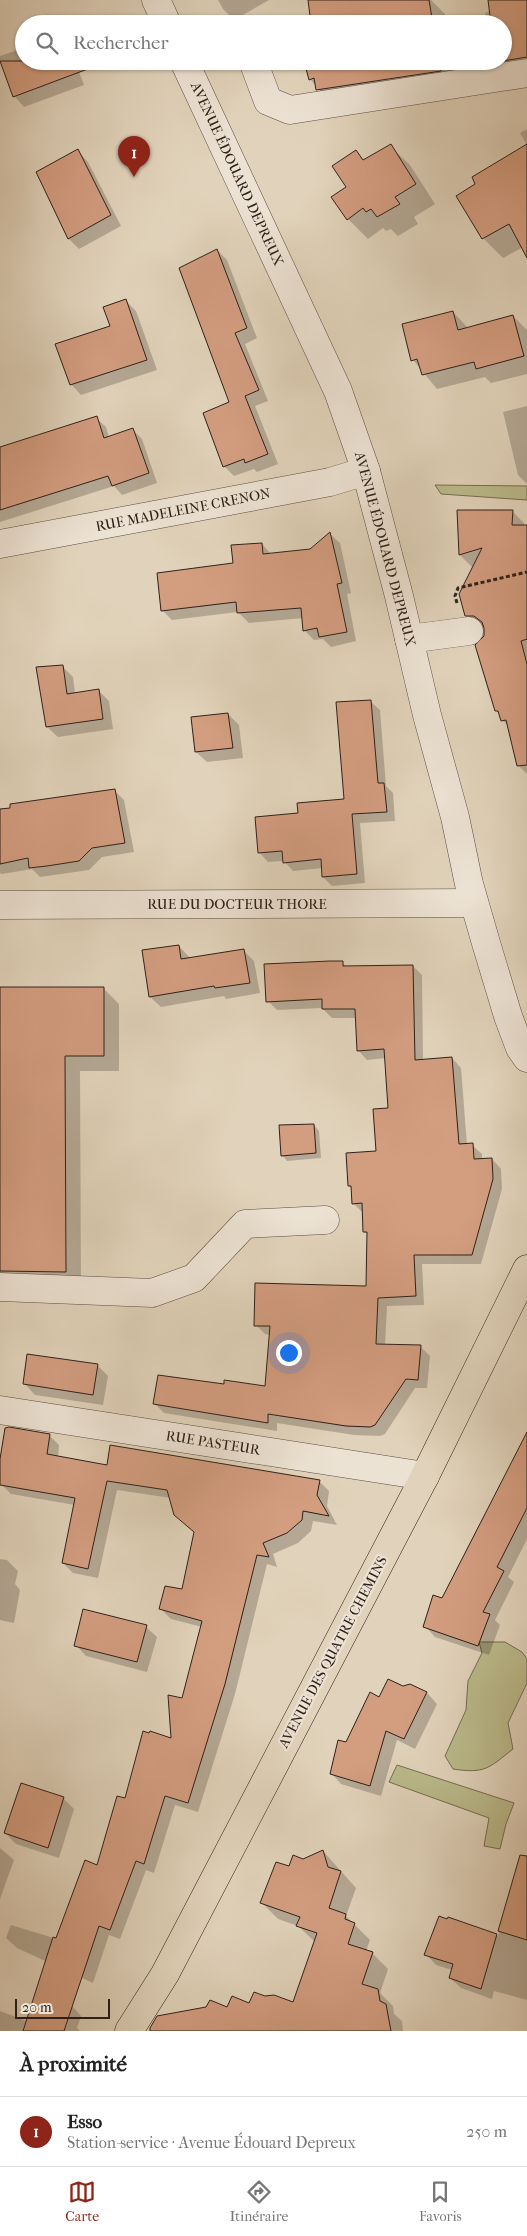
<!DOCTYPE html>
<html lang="fr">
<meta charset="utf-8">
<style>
:root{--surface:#fff;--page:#f6f6f6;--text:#222;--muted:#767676;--line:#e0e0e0;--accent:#8f2418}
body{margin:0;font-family:"IM FELL French Canon",serif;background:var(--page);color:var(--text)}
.scale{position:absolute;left:15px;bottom:12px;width:95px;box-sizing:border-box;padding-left:5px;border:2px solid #2f2019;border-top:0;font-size:14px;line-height:18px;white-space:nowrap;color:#2f2019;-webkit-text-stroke:4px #ece2d3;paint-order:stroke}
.you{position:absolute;left:288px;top:1352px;width:18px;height:18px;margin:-12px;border:4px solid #fff;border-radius:50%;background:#1a73e8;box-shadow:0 0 0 8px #1a73e833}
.badge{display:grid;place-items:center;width:32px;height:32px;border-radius:50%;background:var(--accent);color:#fff;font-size:16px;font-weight:700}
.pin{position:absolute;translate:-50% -41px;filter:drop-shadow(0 1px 2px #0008)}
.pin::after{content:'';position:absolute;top:26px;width:18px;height:15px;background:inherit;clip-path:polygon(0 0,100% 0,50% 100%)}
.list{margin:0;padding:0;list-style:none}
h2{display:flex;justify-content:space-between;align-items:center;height:65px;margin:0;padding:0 20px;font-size:21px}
h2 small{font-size:16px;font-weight:400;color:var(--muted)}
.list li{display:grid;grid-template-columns:32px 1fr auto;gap:15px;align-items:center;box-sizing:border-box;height:70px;padding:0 20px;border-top:1px solid var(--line)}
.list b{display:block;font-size:19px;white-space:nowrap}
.list p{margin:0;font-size:16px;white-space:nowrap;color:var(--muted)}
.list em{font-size:16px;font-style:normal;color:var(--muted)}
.icon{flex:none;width:28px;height:28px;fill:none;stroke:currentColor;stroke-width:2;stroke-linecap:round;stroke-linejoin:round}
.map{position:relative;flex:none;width:527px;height:2031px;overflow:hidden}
.search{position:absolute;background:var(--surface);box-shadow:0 1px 4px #0004;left:15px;right:15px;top:15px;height:55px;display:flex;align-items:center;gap:12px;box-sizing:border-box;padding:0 18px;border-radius:28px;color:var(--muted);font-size:19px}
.sheet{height:135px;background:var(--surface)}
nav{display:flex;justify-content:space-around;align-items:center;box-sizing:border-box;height:70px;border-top:1px solid var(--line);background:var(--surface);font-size:14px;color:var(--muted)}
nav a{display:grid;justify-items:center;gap:2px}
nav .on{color:var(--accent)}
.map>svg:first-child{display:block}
</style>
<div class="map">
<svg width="527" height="2031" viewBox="0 0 527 2031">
<rect width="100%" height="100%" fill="#e1d3bb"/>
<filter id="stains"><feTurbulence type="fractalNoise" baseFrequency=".004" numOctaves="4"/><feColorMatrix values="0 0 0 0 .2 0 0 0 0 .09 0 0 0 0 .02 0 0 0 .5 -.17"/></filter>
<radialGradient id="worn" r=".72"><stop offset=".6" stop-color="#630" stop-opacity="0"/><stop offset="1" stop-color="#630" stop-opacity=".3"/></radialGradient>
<g fill="#bbba8b" stroke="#756d52">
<polygon points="435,485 527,486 527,500 441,494"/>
<path d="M479 1642H505L522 1652 527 1659V1683L508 1723 513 1749C489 1768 485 1774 453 1769L445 1756 466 1710 468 1681 482 1653Z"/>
<polygon points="397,1765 514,1803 506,1824 500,1849 484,1846 489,1818 389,1782"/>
</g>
<g fill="#0003">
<polygon points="218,0 269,0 234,20 223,9"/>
<polygon points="309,0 431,0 445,14 447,24 313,24"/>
<polygon points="489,0 527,0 527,80 519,81 500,61 503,61 503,24 486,24 485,13 490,11"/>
<polygon points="24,48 24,61 75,61 84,85 24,107 14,96 0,60 0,56"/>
<polygon points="306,61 453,61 458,88 334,107 310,79"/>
<polygon points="527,129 527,145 520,133"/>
<polygon points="527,145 527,245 503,258 483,238 477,184"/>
<polygon points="390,146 410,165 435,204 414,217 418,224 398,236 391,229 386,231 383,228 368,239 348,219 348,187 356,152 365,161"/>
<polygon points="78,151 88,162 121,226 79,249 69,239 38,173"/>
<polygon points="217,250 227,260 257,338 245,344 268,401 255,406 278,464 257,472 254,469 234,476 224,466 231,403"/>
<polygon points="126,301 136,311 157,370 81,395 71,384 111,326"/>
<polygon points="453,312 468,328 513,316 527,330 527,374 491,383 485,377 437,389 413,360"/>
<polygon points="527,406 527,484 518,475 503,412"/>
<polygon points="96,418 106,427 109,437 132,429 142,439 157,483 122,495 114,486 0,522 0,448"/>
<polygon points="512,511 524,523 524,526 527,526 527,774 518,765 509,728 496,710 486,628 478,627 466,615 475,566 472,567 460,555"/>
<polygon points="330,534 340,543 351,593 347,594 356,641 331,647 323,639 314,640 304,630 303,618 249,623 238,612 172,620 162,610 235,565 262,544 272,555 311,551"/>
<polygon points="62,666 73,677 75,694 98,690 109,701 113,729 58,737 47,727"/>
<polygon points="370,701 380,710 386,786 393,793 395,821 360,823 365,883 332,886 323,877 323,868 293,871 284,861 268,862 259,852 300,814 345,800"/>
<polygon points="228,714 239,725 243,758 207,762 196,752"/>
<polygon points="114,790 124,800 134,852 102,857 89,870 40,877 32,869 2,874 0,873 0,811"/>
<polygon points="179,946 190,958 243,950 254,961 260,993 226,999 224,996 161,1007 150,997"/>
<polygon points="342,963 347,967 413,966 422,975 423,1061 452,1058 461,1068 467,1145 472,1145 482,1154 482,1160 492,1159 501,1169 502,1189 481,1264 422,1264 424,1305 387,1306 385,1346 420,1346 430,1356 427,1388 415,1388 385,1434 380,1436 354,1435 277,1423 277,1431 164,1413 155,1404 225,1385 267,1388 270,1335 265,1334 256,1325 367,1288 368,1235 364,1231 363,1213 353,1203 352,1188 350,1186 378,1152 390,1110 386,1058 367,1060 358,1050 357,1018 332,1018 322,1008 277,1010 268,1001"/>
<polygon points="0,988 103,988 119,1004 119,1071 80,1071 81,1287 14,1287 0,1273"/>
<polygon points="314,1125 319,1131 321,1158 287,1161 282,1155"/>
<polygon points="97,1365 108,1376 103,1405 35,1395 25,1384"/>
<polygon points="527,1434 527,1539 508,1577 514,1582 495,1620 500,1625 489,1655 435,1637 425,1626 442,1599"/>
<polygon points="49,1435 59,1445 58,1458 108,1466 319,1481 329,1491 327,1506 337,1525 313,1521 311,1531 298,1543 273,1554 277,1567 267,1564 235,1694 198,1812 175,1805 154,1873 146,1870 120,1939 109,1935 93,1983 17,1948 6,1938 11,1925 57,1939 98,1866 126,1800 172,1739 202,1627 171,1619 161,1609 183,1591 195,1533 171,1498 117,1490 98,1578 73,1573 63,1563 75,1505 11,1494 1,1484"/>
<polygon points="0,1559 7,1560 18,1571 15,1584 20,1590 14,1623 0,1620"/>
<polygon points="146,1627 157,1637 147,1672 86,1656 76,1645"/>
<polygon points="410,1685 427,1693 437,1704 415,1749 397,1740 381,1796 341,1784 331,1773 347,1744 380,1699"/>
<polygon points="63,1798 74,1809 59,1858 16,1844 6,1834"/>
<polygon points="0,1848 14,1860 0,1899"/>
<polygon points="323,1851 356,1888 346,1916 370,1940 366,1951 372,1953 388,1969 380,1993 393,2006 394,2014 402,2021 403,2031 189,2031 228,2009 250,2005 294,2004 315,1942 298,1926 278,1919 262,1903 290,1868"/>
<polygon points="510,1893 527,1898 527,2000 494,1991 492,1999 461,1988 450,1978 452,1970 436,1965 426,1954 449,1918 498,1936"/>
<polygon points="72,2006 81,2016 77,2028 80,2031 0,2031 0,2011 27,2021"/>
</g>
<g fill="#d39d80" stroke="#2f2019">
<polygon points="308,0 429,0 433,24 311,24"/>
<polygon points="488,0 527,0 527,57 503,61 503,24 491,24"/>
<polygon points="0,61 101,61 101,64 13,97"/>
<polygon points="304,61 439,61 441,71 316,90 314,78 309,80"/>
<polygon points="391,144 416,184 395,197 400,204 377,217 371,209 366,212 363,208 347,220 331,197 346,187 332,166 356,150 363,160"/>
<polygon points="527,144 527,258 509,224 482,239 456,196 475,184 472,177"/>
<polygon points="78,149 111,215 68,239 36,172"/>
<polygon points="217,249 247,328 235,333 259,390 245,396 268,454 245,463 244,459 223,467 203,413 229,402 179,268"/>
<polygon points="126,299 147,360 70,385 55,344 110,326 103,307"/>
<polygon points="453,311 458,330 513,315 524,356 476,369 474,362 422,375 417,359 411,361 402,324"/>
<polygon points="97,416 104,438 133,428 149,473 112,486 108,476 0,510 0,447"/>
<polygon points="457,510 513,510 512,525 527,525 527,639 521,641 527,664 527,765 517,766 506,720 501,721 498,711 495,711 475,645 484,636 484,628 482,622 474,616 465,616 459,594 482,548 459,555"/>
<polygon points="330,532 342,583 337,584 347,632 319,637 317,628 303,631 301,608 237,613 236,602 161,611 157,573 233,563 231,545 262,543 263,554 310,549"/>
<polygon points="63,665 67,694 99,689 103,719 46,727 36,667"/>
<polygon points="371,700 378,783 384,783 387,812 352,814 357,874 322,877 321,859 283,863 282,851 258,853 255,817 298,813 297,803 344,799 336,702"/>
<polygon points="228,713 233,748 195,752 191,717"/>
<polygon points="115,789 125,843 92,848 79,861 47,866 29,868 28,858 0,864 0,809 10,808 10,804"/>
<polygon points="179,945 181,959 244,949 250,983 215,988 214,986 149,997 142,950"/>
<polygon points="330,961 343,961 343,966 413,965 415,1060 452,1057 459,1144 473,1143 474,1159 492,1158 493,1179 472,1255 414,1255 416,1296 378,1298 376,1344 421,1345 418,1380 406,1379 375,1425 370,1427 346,1426 268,1414 268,1423 153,1404 158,1375 224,1384 224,1380 265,1386 270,1326 254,1326 255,1283 366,1286 367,1232 363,1232 362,1203 352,1204 351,1186 348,1186 346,1153 376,1151 373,1109 388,1108 384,1049 357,1051 355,1009 322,1009 322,999 266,1002 264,964"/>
<polygon points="0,987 104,987 104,1056 65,1056 66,1272 0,1271"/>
<polygon points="314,1124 316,1153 281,1156 279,1125"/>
<polygon points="27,1354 98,1364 93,1395 23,1384"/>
<polygon points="9,1427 50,1434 47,1454 107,1465 110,1445 320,1480 317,1495 329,1516 303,1511 302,1520 287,1533 263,1543 269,1557 257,1555 225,1684 188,1803 165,1796 144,1864 136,1861 110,1930 99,1926 64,2031 23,2031 53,1937 56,1938 85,1860 97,1865 117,1796 125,1798 143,1731 149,1733 150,1731 171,1738 168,1695 182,1698 202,1621 159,1609 165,1586 182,1589 194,1532 174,1515 167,1490 107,1481 88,1569 62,1563 75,1498 0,1485 0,1459 5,1428"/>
<polygon points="527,1432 527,1508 497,1567 504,1571 483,1612 490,1614 478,1646 423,1627 433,1595 442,1598"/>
<polygon points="83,1609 147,1625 137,1662 74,1646"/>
<polygon points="388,1679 403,1686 410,1684 427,1692 404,1739 386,1731 370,1786 330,1774 338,1740 346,1742 370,1692 379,1697"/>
<polygon points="21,1783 64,1797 48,1848 4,1833"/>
<polygon points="323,1850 328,1867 341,1871 329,1908 346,1914 345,1919 355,1923 348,1944 373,1952 362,1984 378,1989 380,2001 386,2004 391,2031 150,2031 150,2028 157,2016 206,2007 210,2000 227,2007 232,1996 249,2003 254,1992 265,1996 274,1995 293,2002 317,1933 296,1926 300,1917 260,1903 276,1862 289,1866 293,1855 303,1859"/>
<polygon points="520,1855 527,1856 527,1940 498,1931"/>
<polygon points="439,1916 447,1919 448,1917 497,1934 481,1989 449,1978 453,1964 424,1955"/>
</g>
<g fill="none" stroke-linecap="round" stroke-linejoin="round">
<defs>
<g id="minor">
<polyline points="156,0 167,24"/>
<polyline points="184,61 338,391 366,471 399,596 427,715 455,817 469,884 486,943 508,1016 520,1048 527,1058"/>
<polyline points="253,61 268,101 290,110 527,73"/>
<polyline points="0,544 330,482 366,471"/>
<polyline points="409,639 469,631"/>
<polyline points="0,905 474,903"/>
<polyline points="0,1287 152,1293 194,1278 245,1224 325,1220"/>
<polyline points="0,1410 425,1476"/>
</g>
<polyline id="major" points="129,2031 165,1974 425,1476 527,1269"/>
</defs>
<use href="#minor" stroke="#5c4d42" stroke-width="29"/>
<use href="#major" stroke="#2f2019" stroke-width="29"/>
<polyline stroke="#2f2019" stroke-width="3" stroke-dasharray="4 2.5" stroke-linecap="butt" points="457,603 455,596 458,588 527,572"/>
<use href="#minor" stroke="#ece2d3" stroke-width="28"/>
<use href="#major" stroke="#e1d3bb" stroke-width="28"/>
</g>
<g text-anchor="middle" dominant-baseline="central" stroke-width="4.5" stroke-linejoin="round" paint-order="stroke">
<g font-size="14" fill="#2f2019" stroke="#ece2d3">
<text transform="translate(237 174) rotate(65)">AVENUE ÉDOUARD DEPREUX</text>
<text transform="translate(183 510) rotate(-11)">RUE MADELEINE CRENON</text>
<text transform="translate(385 549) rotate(75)">AVENUE ÉDOUARD DEPREUX</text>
<text x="237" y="904">RUE DU DOCTEUR THORE</text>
<text transform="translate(213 1443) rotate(9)">RUE PASTEUR</text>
<text transform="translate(333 1652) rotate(-62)">AVENUE DES QUATRE CHEMINS</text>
</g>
</g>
<rect width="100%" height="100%" filter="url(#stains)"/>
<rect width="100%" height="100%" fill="url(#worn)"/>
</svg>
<div class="scale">20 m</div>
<div class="you"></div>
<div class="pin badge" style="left:134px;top:177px">1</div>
<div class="search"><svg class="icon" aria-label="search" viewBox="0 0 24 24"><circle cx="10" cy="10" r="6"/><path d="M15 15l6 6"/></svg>Rechercher</div>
</div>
<section class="sheet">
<h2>À proximité<small></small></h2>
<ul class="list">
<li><span class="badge">1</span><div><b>Esso</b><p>Station-service · Avenue Édouard Depreux</p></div><em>250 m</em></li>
</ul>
</section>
<nav>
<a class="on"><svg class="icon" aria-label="map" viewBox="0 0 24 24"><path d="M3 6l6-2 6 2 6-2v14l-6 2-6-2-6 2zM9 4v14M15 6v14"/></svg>Carte</a>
<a><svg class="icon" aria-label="directions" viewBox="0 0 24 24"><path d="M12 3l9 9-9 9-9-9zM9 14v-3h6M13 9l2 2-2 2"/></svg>Itinéraire</a>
<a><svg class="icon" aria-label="saved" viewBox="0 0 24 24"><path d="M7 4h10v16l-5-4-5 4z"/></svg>Favoris</a>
</nav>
